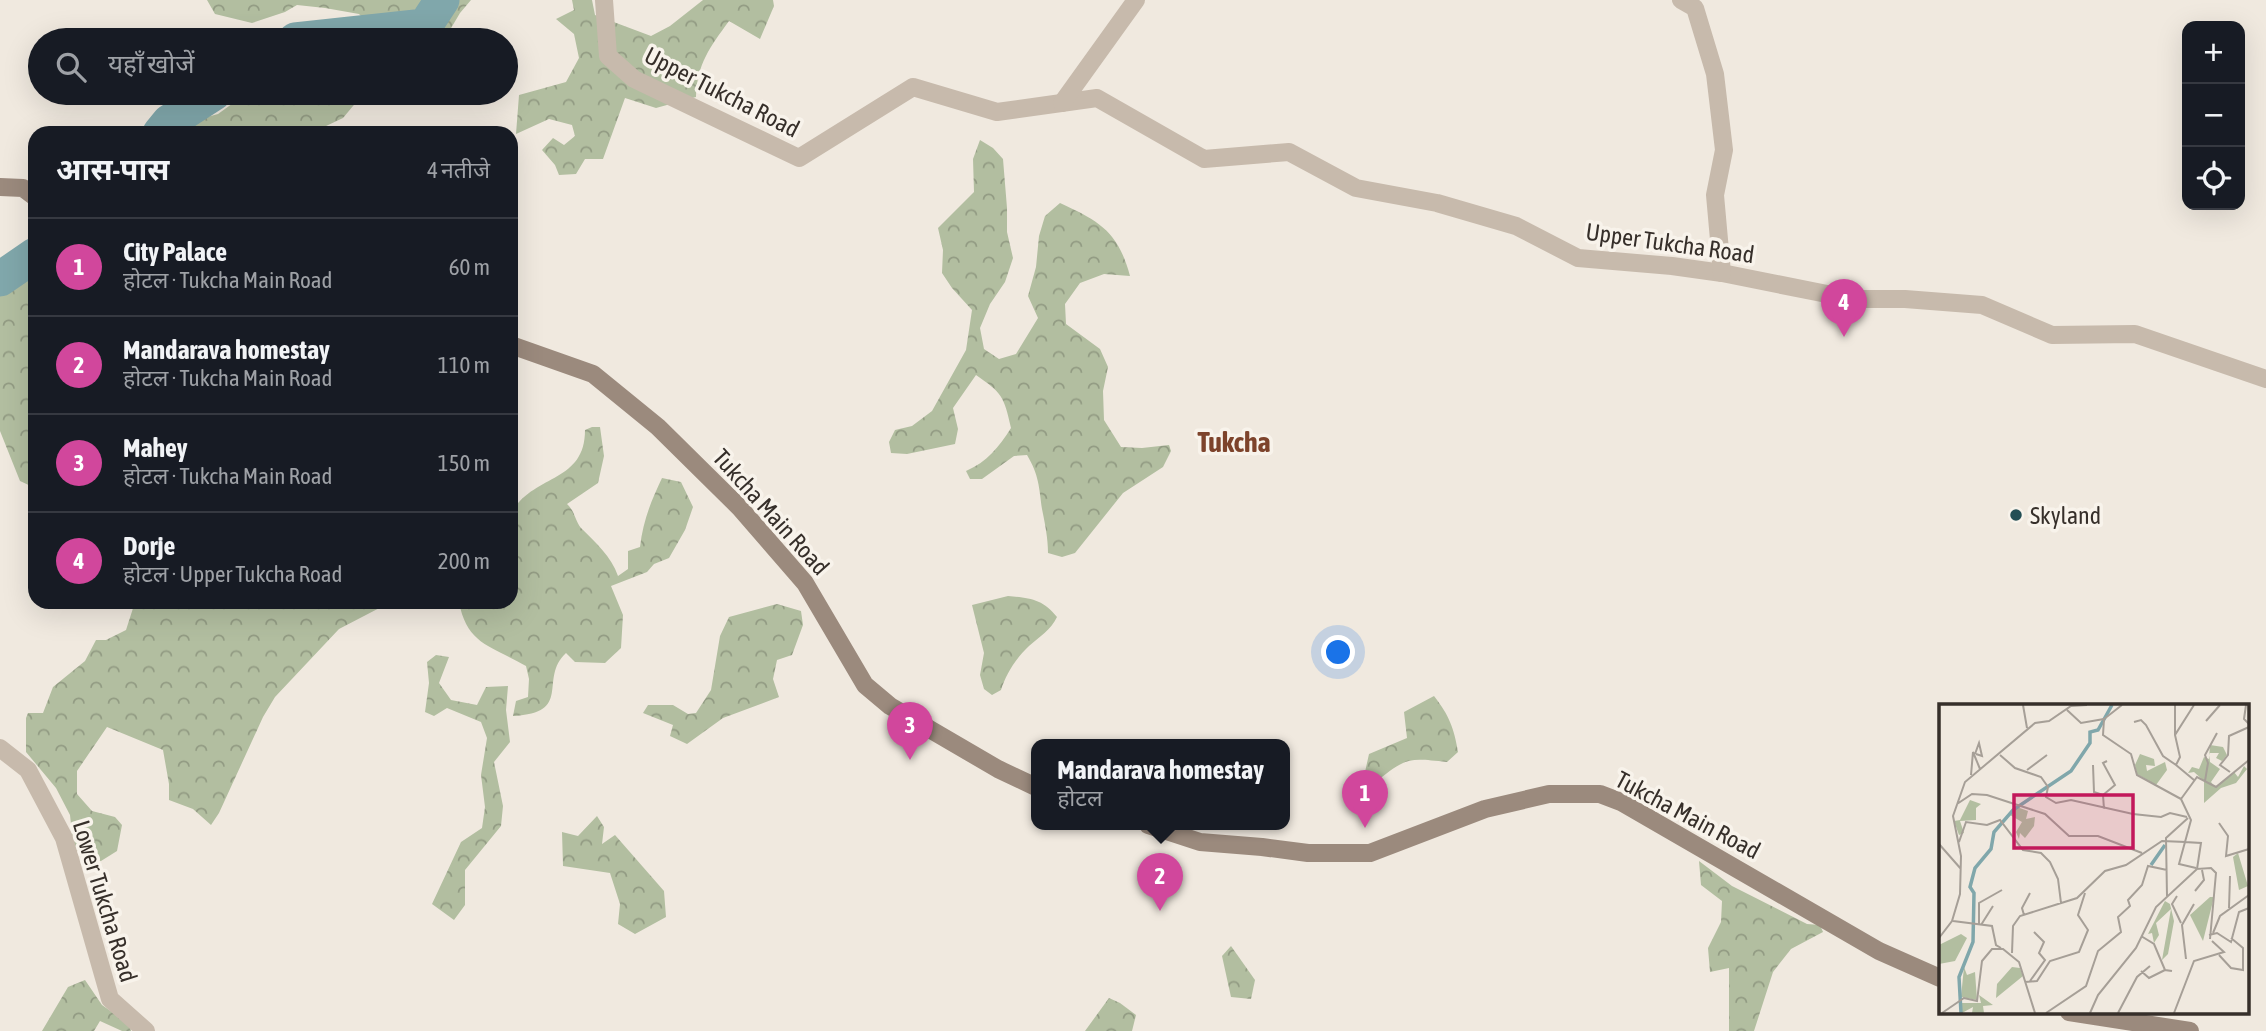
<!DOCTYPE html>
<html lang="hi">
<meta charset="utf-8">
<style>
:root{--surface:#171b24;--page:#242831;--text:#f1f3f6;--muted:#9ea1a6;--line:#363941;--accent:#db2777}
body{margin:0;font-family:"Asap Condensed","Noto Sans Devanagari",sans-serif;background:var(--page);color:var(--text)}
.controls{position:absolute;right:21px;top:21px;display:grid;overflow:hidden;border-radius:14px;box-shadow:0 7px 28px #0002}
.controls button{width:63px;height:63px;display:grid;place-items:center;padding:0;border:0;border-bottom:2px solid var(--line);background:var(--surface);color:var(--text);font:35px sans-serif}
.you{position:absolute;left:1339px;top:653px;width:24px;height:24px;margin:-18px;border:5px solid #fff;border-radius:50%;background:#1a73e8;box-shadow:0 0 0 10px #1a73e833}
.badge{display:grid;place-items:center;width:46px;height:46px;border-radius:50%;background:var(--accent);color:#fff;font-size:23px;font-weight:700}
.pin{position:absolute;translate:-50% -58px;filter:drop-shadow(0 2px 4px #0008)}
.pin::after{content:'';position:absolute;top:37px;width:24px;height:21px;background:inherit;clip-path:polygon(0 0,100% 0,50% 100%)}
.popup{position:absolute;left:1031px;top:739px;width:259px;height:91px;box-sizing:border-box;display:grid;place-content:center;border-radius:14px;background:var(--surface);filter:drop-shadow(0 2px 5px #0005);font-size:23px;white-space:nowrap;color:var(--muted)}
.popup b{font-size:26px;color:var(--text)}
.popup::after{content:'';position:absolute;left:50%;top:100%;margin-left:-14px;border:14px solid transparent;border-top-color:var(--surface)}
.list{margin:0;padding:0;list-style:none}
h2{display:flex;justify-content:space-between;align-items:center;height:91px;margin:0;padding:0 28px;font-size:30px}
h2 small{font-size:23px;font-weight:400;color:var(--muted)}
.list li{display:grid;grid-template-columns:46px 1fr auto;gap:21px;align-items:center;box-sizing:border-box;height:98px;padding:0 28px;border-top:2px solid var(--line)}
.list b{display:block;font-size:26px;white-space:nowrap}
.list p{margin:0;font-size:23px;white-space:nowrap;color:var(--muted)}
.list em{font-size:23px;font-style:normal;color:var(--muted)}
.icon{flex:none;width:38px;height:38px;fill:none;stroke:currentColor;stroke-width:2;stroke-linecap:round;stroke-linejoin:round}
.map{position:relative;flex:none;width:2266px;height:1031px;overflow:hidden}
.search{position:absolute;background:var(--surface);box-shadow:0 7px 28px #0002;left:28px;top:28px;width:490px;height:77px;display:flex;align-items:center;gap:18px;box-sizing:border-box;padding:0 24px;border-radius:38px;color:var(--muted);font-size:26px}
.panel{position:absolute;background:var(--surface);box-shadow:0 7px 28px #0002;left:28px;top:126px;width:490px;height:483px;border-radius:21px}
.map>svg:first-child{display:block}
</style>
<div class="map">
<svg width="2266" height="1031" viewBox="0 0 2266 1031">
<defs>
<pattern id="forest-crowns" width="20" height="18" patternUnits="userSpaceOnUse" patternTransform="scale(1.75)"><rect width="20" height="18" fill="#b2bea0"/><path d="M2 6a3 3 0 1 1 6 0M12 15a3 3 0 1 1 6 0" fill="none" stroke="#929b83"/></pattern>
</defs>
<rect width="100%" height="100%" fill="#f0e9df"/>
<g fill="url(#forest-crowns)">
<polygon points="207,0 471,0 460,13 444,40 373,40 368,23 359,14 325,8 297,5 285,12 252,23 215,14"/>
<path d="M572 0H592L595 15 651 36 670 26 703 0H773L774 6 760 39 729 21C710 47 697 64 696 97L656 108 625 98 603 159H585L576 174 559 175 555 165 542 150 553 138 564 145 575 136 572 125 549 119 516 134 519 95 566 82 579 58 574 34 556 19 574 10Z"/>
<polygon points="247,93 291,93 308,99 321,93 375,93 358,100 343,118 324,127 318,133 177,133 189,122 218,114"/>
<path d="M980 140 993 148 1003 159 1007 208V232L1013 258 1005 282 990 304 980 328 984 349 999 359 1016 354 1038 318 1028 296 1036 267 1039 236 1045 216 1060 203C1099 221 1118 231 1130 276L1104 274 1080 283 1065 304 1066 324 1100 349 1108 367 1103 391 1104 420 1121 447 1142 448 1169 445 1171 451 1163 467 1123 493 1075 553 1062 557 1048 553C1048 538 1045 524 1042 509 1039 487 1039 475 1027 455L1014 456 982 479H970L966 471C987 462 999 447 1011 428 1004 396 1002 393 976 375L953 408 958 429 955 444 907 454 891 453 889 442 895 430 912 426 932 411 966 350 972 310 952 288 942 273 943 250 938 228 974 192 973 159Z"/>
<polygon points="35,275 35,488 20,481 0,431 0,296 17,288"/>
<path d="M592 427H600L604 456 598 483 567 504C575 511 575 521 581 528 596 543 611 556 618 576L628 569V551L640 547C643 521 651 501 662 478L681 482 693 507 685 530 669 558 654 564 647 572 611 586 623 615 621 648 605 663 575 662 566 653C538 679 574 713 513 716L516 701 528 697 529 679 526 666C492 646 467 645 459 602H511C511 587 507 518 513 510 536 474 585 482 585 430Z"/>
<path d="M1008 596C1030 598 1043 599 1057 617 1051 630 1039 637 1029 646 1016 658 1006 674 1001 690L992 695 984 689 980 675 984 653 972 605Z"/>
<polygon points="135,602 389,603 339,629 275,697 263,717 219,813 211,825 193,809 169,800 169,784 163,750 107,727 77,771 77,794 92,811 115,817 122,825 117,851 101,861 83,860 73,842 70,815 56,788 26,752 26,718 28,713 43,713 53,687 85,661 96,640 106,640 126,630"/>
<polygon points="777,604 801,611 803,625 792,655 777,660 773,679 779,697 723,718 687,744 670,736 673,725 643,713 648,705 673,705 688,714 696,713 711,690 720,636 729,617"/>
<polygon points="436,655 449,657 439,683 451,700 477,705 486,687 508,686 506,710 510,742 494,762 503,806 501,826 465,870 465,905 454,920 432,904 461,842 482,828 485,807 481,775 487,738 481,722 447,708 434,716 425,712 429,683 427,662"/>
<path d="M1434 696C1449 715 1454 728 1458 752L1447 762C1408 758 1407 757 1377 781L1365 772 1369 754 1407 738 1404 712Z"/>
<polygon points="597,816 604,827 602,844 615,835 664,891 666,917 635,934 618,924 620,904 610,873 563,866 562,832 578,836"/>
<polygon points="1699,861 1732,886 1807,924 1820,925 1823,932 1791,949 1773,972 1754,1031 1729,1031 1729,968 1710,972 1708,948 1721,922 1722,901 1701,885"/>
<polygon points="1231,946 1255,980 1251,999 1231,997 1222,956"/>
<polygon points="85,980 102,1005 129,1024 131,1031 122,1031 100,1021 94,1031 42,1031 68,987"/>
<polygon points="1109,998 1120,1003 1136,1015 1132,1031 1085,1031"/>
</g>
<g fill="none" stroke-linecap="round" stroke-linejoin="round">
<g stroke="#80a7ab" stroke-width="35">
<polyline points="295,40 425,26 442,0"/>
<polyline points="160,133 169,122 214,93"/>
<polyline points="0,279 35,255"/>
</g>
<g stroke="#c7baac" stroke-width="18">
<polyline points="604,0 608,56 634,79 799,158 913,87 997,112 1097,98 1204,159 1289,152 1356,188 1437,203 1516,226 1578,258 1672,266 1722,273 1852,299 1905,299 1982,305 2052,335 2135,334 2266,379"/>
<polyline points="1681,0 1695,8 1715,74 1724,150 1715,195 1722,273"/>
<polyline points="1062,103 1136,0"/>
<polyline points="0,748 28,770 64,838 110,999 146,1031"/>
</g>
<g stroke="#9b8a7d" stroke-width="18">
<polyline points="0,187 23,188 35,197"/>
<polyline points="511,345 593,374 658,427 740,508 805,583 865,685 890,706 998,769 1036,787"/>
<polyline points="1148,825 1200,842 1262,847 1308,853 1370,853 1485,809 1549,794 1600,794 1621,802 1879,951 1940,978"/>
<polyline points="2069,1012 2190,1031"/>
</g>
</g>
<circle fill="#234e54" stroke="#f8f3eb" stroke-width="2.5" cx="2016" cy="515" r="7"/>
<g text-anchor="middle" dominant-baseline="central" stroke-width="7" stroke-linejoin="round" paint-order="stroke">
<g font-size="24" fill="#362f2a" stroke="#f8f3eb">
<text transform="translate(722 92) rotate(27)">Upper Tukcha Road</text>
<text transform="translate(1670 243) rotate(8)">Upper Tukcha Road</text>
<text transform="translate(771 512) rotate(48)">Tukcha Main Road</text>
<text transform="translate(1688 815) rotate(28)">Tukcha Main Road</text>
<text transform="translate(105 901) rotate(73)">Lower Tukcha Road</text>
</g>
<g font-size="24" fill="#362f2a" stroke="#f8f3eb" text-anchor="start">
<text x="2030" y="515">Skyland</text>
</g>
<g font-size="28" font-weight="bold" fill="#7d432b" stroke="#f8f3eb">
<text x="1234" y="442">Tukcha</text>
</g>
</g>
<g transform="translate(1939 704)">
<rect width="310" height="310" fill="#f0e9df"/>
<path d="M299 149 309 182 300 186 294 153ZM22 230 28 234 16 257 0 260V241ZM25 263 28 271 36 268 38 296 22 293ZM73 263 81 264 84 272 57 294 58 280Z" fill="#b2bea0"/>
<path d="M271 41 284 43 288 51 283 57 277 54 280 49H270L271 58 281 65 272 78 276 83 295 68 299 73 305 62 308 65 297 79 282 84 265 99V77L255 68 249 69 253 63 260 65 265 53 270 55ZM201 50 215 55 216 62 207 61 208 67 226 58 228 66 217 81 198 70 196 61ZM31 96 42 100 37 104V116L21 117 25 129 20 131 15 117 21 116ZM78 103 89 107 87 115 96 113 95 122 86 134 81 129 80 135 77 128 83 118 71 111ZM228 193 226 197 231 200 235 217 229 250 223 256 232 205 217 219 220 231 215 239 213 229 209 230ZM40 291 54 301 44 302 45 309H33L34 303 23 309 21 299H42Z" fill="#b2bea0"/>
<path d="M271 193H275L264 237 251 211Z" fill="#b2bea0"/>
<path fill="none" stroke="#80a7ab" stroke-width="3.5" d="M212 161 226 141M22 309 20 273 34 238 35 189 31 183 36 164 52 145 55 128 74 106 132 67 151 39V28L159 26 173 1"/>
<path fill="none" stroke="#a69f97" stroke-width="2" d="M84 1 88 24M236 1V31M255 1 236 31 241 53 237 61 255 76M307 1 305 15 310 20M128 6 142 19 165 15 164 31 192 50 198 71 242 95M165 15 183 1M267 17 281 1M195 18 202 16 207 21 224 52 237 61M36 50 40 39 43 52 37 50M61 51 76 64 102 73 109 83 107 93 117 99 132 96 194 110 222 113 231 109 248 113M154 61 155 88 164 91 165 105M88 66 108 51M291 68 281 61 289 51 290 32 310 23M32 71 34 48 41 65M266 77 269 59 266 51 278 29M164 91 176 81 164 59 168 57M18 100 33 90 48 91 106 110 130 132H159L203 149M280 119 289 132 287 152 310 145M20 138 27 118 48 121 61 116 84 146 102 149 111 158 119 175 122 199M0 140 22 165M256 187 265 176 263 166M228 192 227 134 249 114M238 192 233 200 242 219M290 204 291 172M85 211 83 204 91 189M14 217 53 222 57 241 62 244M40 221V199L63 186M42 221 54 202M274 229 281 212 310 191M270 231 278 229 292 238 300 208 310 204M202 232 215 240 226 266 233 267M0 234 13 217 21 190 22 152 14 112 26 78 96 19 110 17 132 2 148 1M271 235 277 169 272 164 258 165 262 139 246 138 252 116 242 95 258 73 277 83 310 56M73 249 74 222 81 212 138 194 166 167 187 161 223 137 246 138 240 160 257 164M280 251 292 264 304 266V244L292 234M247 255 243 221 255 200M202 267 210 274 226 266M91 277 106 256 100 249 105 238 95 228M86 278 98 277 111 257 140 248 149 226 139 211 146 189M3 309 25 294 38 297 43 257 53 245H64L80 258 96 309M107 309 147 282 159 247 182 228 179 213 191 202 189 196 203 181 209 162 228 166M151 309 159 291 197 244 217 203 258 165M179 309 198 273 211 262M235 309 255 257 285 248 273 237"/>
<path fill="#c2185b" fill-opacity="0.15" stroke="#c2185b" stroke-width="3.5" d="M75 91H194V144H75Z"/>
<rect width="310" height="310" fill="none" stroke="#362f2a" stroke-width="3.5"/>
</g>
</svg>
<div class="controls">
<button>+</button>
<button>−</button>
<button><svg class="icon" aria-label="locate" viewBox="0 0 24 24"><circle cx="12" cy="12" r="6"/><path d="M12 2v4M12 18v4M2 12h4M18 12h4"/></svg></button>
</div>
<div class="you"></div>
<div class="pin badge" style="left:1365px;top:828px;background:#d1479c">1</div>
<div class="pin badge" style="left:1160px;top:911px;background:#d1479c">2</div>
<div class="popup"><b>Mandarava homestay</b>होटल</div>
<div class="pin badge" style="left:910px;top:760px;background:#d1479c">3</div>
<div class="pin badge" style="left:1844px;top:337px;background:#d1479c">4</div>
<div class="search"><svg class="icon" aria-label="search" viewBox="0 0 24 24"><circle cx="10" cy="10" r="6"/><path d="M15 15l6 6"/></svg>यहाँ खोजें</div>
<section class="panel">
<h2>आस-पास<small>4 नतीजे</small></h2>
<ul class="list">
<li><span class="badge" style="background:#d1479c">1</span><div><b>City Palace</b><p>होटल · Tukcha Main Road</p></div><em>60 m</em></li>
<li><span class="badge" style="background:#d1479c">2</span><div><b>Mandarava homestay</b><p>होटल · Tukcha Main Road</p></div><em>110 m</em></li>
<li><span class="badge" style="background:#d1479c">3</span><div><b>Mahey</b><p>होटल · Tukcha Main Road</p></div><em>150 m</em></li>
<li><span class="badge" style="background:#d1479c">4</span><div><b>Dorje</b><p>होटल · Upper Tukcha Road</p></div><em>200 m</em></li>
</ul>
</section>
</div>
